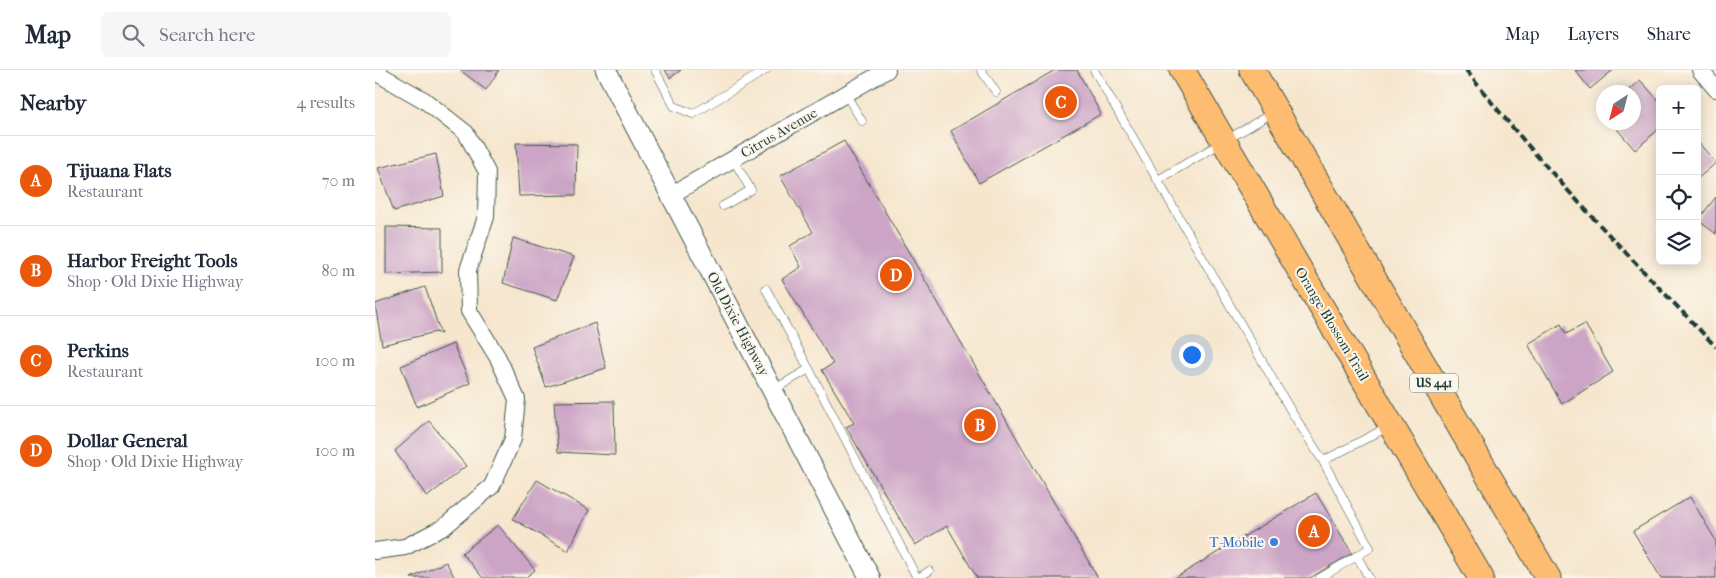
<!DOCTYPE html>
<meta charset="utf-8">
<style>
:root{--surface:#fff;--page:#f6f6f7;--text:#1f2937;--muted:#747a83;--line:#e0e1e3;--accent:#ea580c}
body{margin:0;font-family:"IM FELL French Canon",serif;background:var(--page);color:var(--text)}
.controls{position:absolute;right:15px;top:15px;display:grid;overflow:hidden;border-radius:8px;box-shadow:0 2px 12px #0003}
.controls button{width:45px;height:45px;display:grid;place-items:center;padding:0;border:0;border-bottom:1px solid var(--line);background:var(--surface);color:var(--text);font:25px sans-serif}
.compass{position:absolute;left:1221px;top:15px;width:45px;height:45px;border-radius:50%;background:var(--surface);box-shadow:0 2px 12px #0003;rotate:216deg}
.you{position:absolute;left:816px;top:284px;width:18px;height:18px;margin:-12px;border:4px solid #fff;border-radius:50%;background:#1a73e8;box-shadow:0 0 0 8px #1a73e833}
.badge{display:grid;place-items:center;width:32px;height:32px;border-radius:50%;background:var(--accent);color:#fff;font-size:16px;font-weight:700}
.pin{position:absolute;translate:-50% -50%;border:2px solid #fff;box-shadow:0 1px 5px #0006}
.list{margin:0;padding:0;list-style:none}
h2{display:flex;justify-content:space-between;align-items:center;height:65px;margin:0;padding:0 20px;font-size:21px}
h2 small{font-size:16px;font-weight:400;color:var(--muted)}
.list li{display:grid;grid-template-columns:32px 1fr auto;gap:15px;align-items:center;box-sizing:border-box;height:90px;padding:0 20px;border-top:1px solid var(--line)}
.list b{display:block;font-size:19px;white-space:nowrap}
.list p{margin:0;font-size:16px;white-space:nowrap;color:var(--muted)}
.list em{font-size:16px;font-style:normal;color:var(--muted)}
.icon{flex:none;width:28px;height:28px;fill:none;stroke:currentColor;stroke-width:2;stroke-linecap:round;stroke-linejoin:round}
.map{position:relative;flex:none;width:1341px;height:508px;overflow:hidden}
header{display:flex;align-items:center;gap:30px;box-sizing:border-box;height:70px;padding:0 25px;background:var(--surface);border-bottom:1px solid var(--line)}
header strong{font-size:24px}
nav{display:flex;gap:28px;margin-inline-start:auto;font-size:18px}
.search{width:350px;height:45px;background:var(--page);display:flex;align-items:center;gap:12px;box-sizing:border-box;padding:0 18px;border-radius:8px;color:var(--muted);font-size:19px}
main{display:flex}
aside{flex:1;background:var(--surface)}
.map>svg:first-child{display:block}
</style>
<header>
<strong>Map</strong>
<div class="search"><svg class="icon" aria-label="search" viewBox="0 0 24 24"><circle cx="10" cy="10" r="6"/><path d="M15 15l6 6"/></svg>Search here</div>
<nav><a>Map</a><a>Layers</a><a>Share</a></nav>
</header>
<main>
<aside>
<h2>Nearby<small>4 results</small></h2>
<ul class="list">
<li><span class="badge">A</span><div><b>Tijuana Flats</b><p>Restaurant</p></div><em>70 m</em></li>
<li><span class="badge">B</span><div><b>Harbor Freight Tools</b><p>Shop · Old Dixie Highway</p></div><em>80 m</em></li>
<li><span class="badge">C</span><div><b>Perkins</b><p>Restaurant</p></div><em>100 m</em></li>
<li><span class="badge">D</span><div><b>Dollar General</b><p>Shop · Old Dixie Highway</p></div><em>100 m</em></li>
</ul>
</aside>
<div class="map">
<svg width="1341" height="508" viewBox="0 0 1341 508">
<rect width="100%" height="100%" fill="#fbf7ec"/>
<filter id="ink" filterUnits="userSpaceOnUse"><feTurbulence type="fractalNoise" baseFrequency=".02" numOctaves="2"/><feDisplacementMap in="SourceGraphic" scale="10" xChannelSelector="R" yChannelSelector="G"/><feConvolveMatrix kernelMatrix="1 2 1 2 8 2 1 2 1" color-interpolation-filters="sRGB"/></filter>
<filter id="wash" filterUnits="userSpaceOnUse"><feTurbulence type="fractalNoise" baseFrequency=".0096" numOctaves="4" result="noise"/><feDisplacementMap in="SourceGraphic" scale="20" xChannelSelector="R" yChannelSelector="G"/><feGaussianBlur stdDeviation="1.12" result="paint"/><feColorMatrix in="noise" values="0 0 0 0 0 0 0 0 0 0 0 0 0 0 0 0 0 1.4 0 .05"/><feComposite in="paint" operator="in"/></filter>
<g filter="url(#wash)">
<rect width="100%" height="100%" fill="#f6e6ce"/>
<g id="blocks">
<g fill="#cca4c6">
<polygon points="85,0 124,0 111,20"/>
<polygon points="290,0 306,0 295,8"/>
<polygon points="680,0 702,0 726,44 604,113 576,61"/>
<polygon points="1200,0 1238,0 1215,19"/>
<polygon points="1265,10 1285,32 1285,58 1260,80 1236,52 1258,52 1258,22 1251,22"/>
<polygon points="469,71 723,508 602,508 572,456 540,475 471,357 479,353 447,300 458,294 407,209 426,197 415,176 438,162 405,106"/>
<polygon points="1322,71 1341,93 1322,109"/>
<polygon points="141,73 202,74 201,125 144,126"/>
<polygon points="61,84 69,126 19,141 3,98"/>
<polygon points="1341,127 1341,164 1323,150"/>
<polygon points="11,157 67,158 67,202 11,204"/>
<polygon points="138,168 199,187 182,230 128,213"/>
<polygon points="50,217 66,264 61,262 7,275 0,234"/>
<polygon points="220,253 231,298 171,317 157,277"/>
<polygon points="1186,254 1191,264 1210,254 1238,302 1187,334 1153,274"/>
<polygon points="78,274 95,313 42,337 26,296"/>
<polygon points="239,331 240,385 183,382 179,332"/>
<polygon points="54,351 91,396 52,427 20,381"/>
<polygon points="162,410 214,440 193,481 138,449"/>
<polygon points="941,423 977,483 935,508 800,508"/>
<polygon points="1315,427 1341,471 1341,508 1286,508 1258,461"/>
<polygon points="123,455 160,500 150,508 108,508 87,483"/>
<polygon points="71,492 80,508 36,508"/>
</g>
</g>
</g>
<g filter="url(#ink)">
<use href="#blocks" fill-opacity="0" stroke="#3f564b" stroke-width="1"/>
<g fill="none" stroke-linecap="round" stroke-linejoin="round">
<defs>
<g id="service">
<polyline points="280,0 299,36 318,44 391,0"/>
<polyline points="606,0 621,22"/>
<polyline points="719,0 916,341 948,391 995,478 945,508"/>
<polyline points="471,25 487,51"/>
<polyline points="783,110 899,42"/>
<polyline points="348,136 376,120 358,89"/>
<polyline points="391,219 434,299 542,508"/>
<polyline points="398,320 434,299"/>
<polyline points="948,391 1013,357"/>
<polyline points="982,486 994,508"/>
<polyline points="543,508 554,501"/>
</g>
<g id="minor">
<polyline points="1325,0 1341,19"/>
<polyline points="0,2 49,30 91,63 112,102 111,147 93,200 94,241 123,288 142,329 138,369 117,416 69,457 30,477 0,481"/>
<polyline points="296,125 512,0"/>
</g>
<polyline id="tertiary" points="231,0 495,508"/>
<g id="primary">
<polyline points="807,0 1106,508"/>
<polyline points="877,0 1173,508"/>
</g>
</defs>
<use href="#service" stroke="#3f564b" stroke-width="9"/>
<use href="#minor" stroke="#3f564b" stroke-width="18"/>
<use href="#tertiary" stroke="#3f564b" stroke-width="22"/>
<use href="#primary" stroke="#3f564b" stroke-width="27"/>
<use href="#service" stroke="#fff" stroke-width="8"/>
<use href="#minor" stroke="#fff" stroke-width="16"/>
<use href="#tertiary" stroke="#fff" stroke-width="20"/>
<use href="#primary" stroke="#febc70" stroke-width="25"/>
<path stroke="#1f3d34" stroke-width="4" stroke-dasharray="8 4" stroke-linecap="butt" d="M1091 0C1167 98 1255 187 1341 277"/>
</g>
</g>
<circle fill="#3f7fe0" stroke="#fbf7ec" stroke-width="2" cx="899" cy="472" r="5"/>
<g text-anchor="middle" dominant-baseline="central" stroke-width="4" stroke-linejoin="round" paint-order="stroke">
<rect fill="#fbf7ec" stroke="#61756b" stroke-width="1" x="1035" y="303.5" width="48" height="19" rx="4"/>
<g font-size="12" font-weight="bold" fill="#1f3d34">
<text x="1059" y="313">US 441</text>
</g>
<g font-size="14" fill="#1f3d34" stroke="#fbf7ec">
<text transform="translate(404 63) rotate(-30)">Citrus Avenue</text>
<text transform="translate(363 254) rotate(62)">Old Dixie Highway</text>
<text transform="translate(957 254) rotate(59)">Orange Blossom Trail</text>
</g>
<g font-size="14" fill="#366cbe" stroke="#fbf7ec" text-anchor="end">
<text x="889" y="472">T-Mobile</text>
</g>
</g>
</svg>
<div class="controls">
<button>+</button>
<button>−</button>
<button><svg class="icon" aria-label="locate" viewBox="0 0 24 24"><circle cx="12" cy="12" r="6"/><path d="M12 2v4M12 18v4M2 12h4M18 12h4"/></svg></button>
<button><svg class="icon" aria-label="layers" viewBox="0 0 24 24"><path d="M12 4l9 5-9 5-9-5zM3 14l9 5 9-5"/></svg></button>
</div>
<svg class="compass" viewBox="-18 -18 36 36"><path d="M0-13l5 13h-10z" fill="#e53935"/><path d="M0 13l5-13h-10z" fill="#747a83"/></svg>
<div class="you"></div>
<div class="pin badge" style="left:939px;top:461px">A</div>
<div class="pin badge" style="left:605px;top:355px">B</div>
<div class="pin badge" style="left:686px;top:32px">C</div>
<div class="pin badge" style="left:521px;top:205px">D</div>
</div>
</main>
